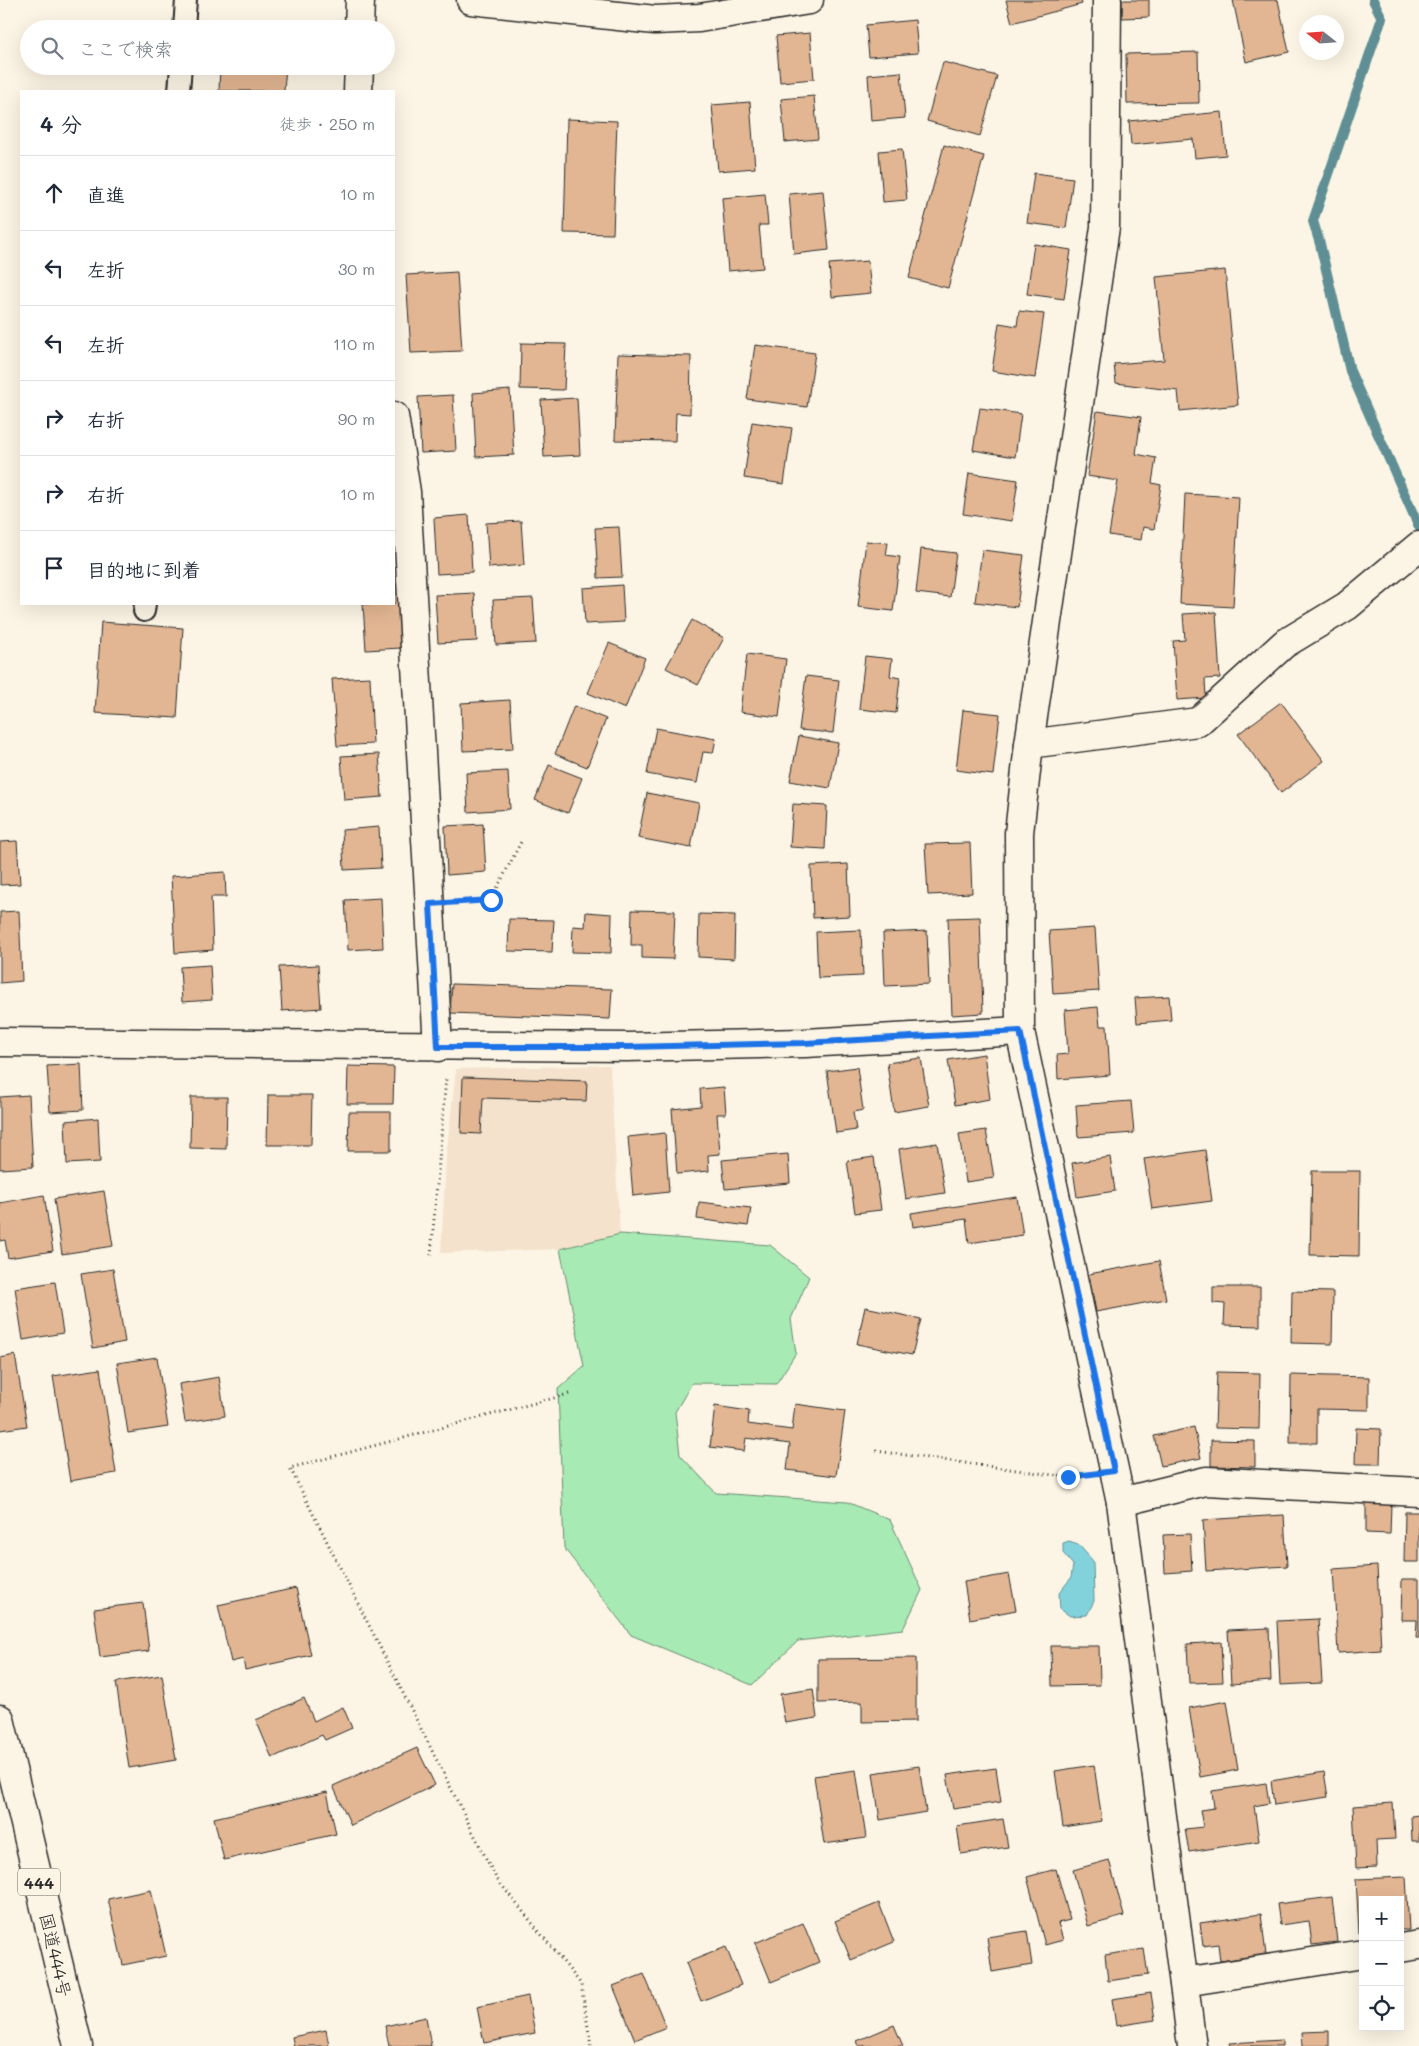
<!DOCTYPE html>
<html lang="ja">
<meta charset="utf-8">
<style>
:root{--surface:#fff;--page:#f2f2f3;--text:#1f2937;--muted:#747a83;--line:#e0e1e3}
body{margin:0;font-family:Mali,"Klee One",sans-serif;background:var(--page);color:var(--text)}
.controls{position:absolute;right:15px;bottom:15px;display:grid;overflow:hidden;border-radius:0px;box-shadow:0 5px 20px #0002}
.controls button{width:45px;height:45px;display:grid;place-items:center;padding:0;border:0;border-bottom:1px solid var(--line);background:var(--surface);color:var(--text);font:25px sans-serif}
.compass{position:absolute;left:1299px;top:15px;width:45px;height:45px;border-radius:50%;background:var(--surface);box-shadow:0 5px 20px #0002;rotate:287deg}
.stop{position:absolute;width:15px;height:15px;margin:-11px;border:4px solid #1a73e8;border-radius:50%;background:#fff}
.stop.end{background:#1a73e8;border-color:#fff;box-shadow:0 1px 5px #0008}
.list{margin:0;padding:0;list-style:none}
h2{display:flex;justify-content:space-between;align-items:center;height:65px;margin:0;padding:0 20px;font-size:21px}
h2 small{font-size:16px;font-weight:400;color:var(--muted)}
.list li{display:grid;grid-template-columns:32px 1fr auto;gap:15px;align-items:center;box-sizing:border-box;height:75px;padding:0 20px;border-top:1px solid var(--line)}
.list b{display:block;font-size:19px;white-space:nowrap}
.list em{font-size:16px;font-style:normal;color:var(--muted)}
.icon{flex:none;width:28px;height:28px;fill:none;stroke:currentColor;stroke-width:2;stroke-linecap:round;stroke-linejoin:round}
.map{position:relative;flex:none;width:1419px;height:2046px;overflow:hidden}
.search{position:absolute;background:var(--surface);box-shadow:0 5px 20px #0002;left:20px;top:20px;width:375px;height:55px;display:flex;align-items:center;gap:12px;box-sizing:border-box;padding:0 18px;border-radius:28px;color:var(--muted);font-size:19px}
.panel{position:absolute;background:var(--surface);box-shadow:0 5px 20px #0002;left:20px;top:90px;width:375px;height:515px;border-radius:0px}
.map>svg:first-child{display:block}
</style>
<div class="map">
<svg width="1419" height="2046" viewBox="0 0 1419 2046">
<rect width="100%" height="100%" fill="#fcf5e5"/>
<filter id="ink" filterUnits="userSpaceOnUse"><feTurbulence type="fractalNoise" baseFrequency=".02" numOctaves="2"/><feDisplacementMap in="SourceGraphic" scale="10" xChannelSelector="R" yChannelSelector="G"/><feConvolveMatrix kernelMatrix="1 2 1 2 8 2 1 2 1" color-interpolation-filters="sRGB"/></filter>
<g filter="url(#ink)">
<polygon fill="#f4e2cc" points="610,1065 620,1234 560,1249 441,1253 446,1157 456,1069"/>
<polygon fill="#a7eab4" stroke="#698a70" points="620,1234 770,1245 809,1277 791,1319 796,1353 776,1384 692,1383 675,1412 680,1455 716,1493 847,1502 890,1520 922,1590 903,1629 798,1641 752,1685 631,1635 564,1548 558,1389 584,1366 560,1249"/>
<polygon fill="#82d2dc" stroke="#5f8f95" points="1069,1541 1078,1544 1093,1561 1094,1601 1087,1615 1070,1616 1060,1609 1059,1593 1071,1578 1073,1565 1063,1553 1063,1543"/>
<g fill="none" stroke-linecap="round" stroke-linejoin="round">
<polyline stroke="#5f8f95" stroke-width="10" points="1373,0 1382,18 1313,221 1320,244 1350,371 1419,527"/>
</g>
<g fill="#e2b693" stroke="#2b2b2b">
<polygon points="1006,0 1081,0 1082,4 1012,23"/>
<polygon points="1122,0 1149,0 1149,17 1122,18"/>
<polygon points="1233,0 1278,0 1289,52 1246,62"/>
<polygon points="915,20 918,53 869,57 866,25"/>
<polygon points="810,33 814,79 780,82 776,36"/>
<polygon points="1198,52 1199,103 1127,104 1126,54"/>
<polygon points="943,62 997,76 980,136 927,121"/>
<polygon points="220,66 286,66 284,91 219,91"/>
<polygon points="901,72 905,118 871,121 868,75"/>
<polygon points="814,96 818,139 785,142 781,99"/>
<polygon points="750,102 755,168 718,171 712,105"/>
<polygon points="1222,112 1226,155 1195,158 1193,139 1131,145 1129,121"/>
<polygon points="567,119 617,121 613,234 564,233"/>
<polygon points="944,145 984,156 948,288 909,278"/>
<polygon points="902,149 907,200 883,202 879,151"/>
<polygon points="1034,173 1073,178 1066,228 1027,223"/>
<polygon points="823,191 829,250 794,254 789,194"/>
<polygon points="765,194 768,225 759,225 763,268 728,271 722,198"/>
<polygon points="1034,244 1071,250 1064,299 1027,294"/>
<polygon points="868,261 871,293 832,297 829,264"/>
<polygon points="1225,270 1238,405 1180,411 1178,391 1116,383 1114,364 1164,360 1156,277"/>
<polygon points="457,272 462,351 411,353 406,275"/>
<polygon points="1019,311 1044,314 1035,378 992,371 999,323 1017,326"/>
<polygon points="521,343 566,344 564,390 520,389"/>
<polygon points="755,345 815,353 807,407 747,399"/>
<polygon points="618,354 691,356 690,414 676,413 675,441 615,440"/>
<polygon points="510,390 514,455 476,457 473,393"/>
<polygon points="453,395 456,451 421,453 418,397"/>
<polygon points="577,398 580,455 544,457 541,400"/>
<polygon points="980,408 1021,414 1015,457 973,450"/>
<polygon points="1097,411 1141,417 1136,454 1156,458 1152,483 1161,485 1154,529 1143,527 1141,540 1109,535 1118,481 1087,476"/>
<polygon points="752,422 792,428 784,484 744,478"/>
<polygon points="969,473 1018,480 1012,521 963,514"/>
<polygon points="1185,494 1239,497 1233,607 1180,604"/>
<polygon points="469,515 472,572 437,574 434,518"/>
<polygon points="521,521 524,565 489,568 486,523"/>
<polygon points="619,527 622,577 598,578 595,528"/>
<polygon points="866,541 888,543 886,555 900,557 893,611 858,607"/>
<polygon points="921,549 956,553 950,597 916,593"/>
<polygon points="982,550 1024,555 1017,607 975,602"/>
<polygon points="397,585 401,648 366,650 363,604 394,604 394,586"/>
<polygon points="622,585 624,622 585,624 583,588"/>
<polygon points="474,593 477,641 438,643 435,595"/>
<polygon points="533,598 536,643 496,645 493,600"/>
<polygon points="1216,612 1220,678 1205,679 1206,698 1177,700 1173,641 1185,640 1183,614"/>
<polygon points="692,620 724,638 698,685 666,668"/>
<polygon points="101,622 183,628 177,718 95,713"/>
<polygon points="609,643 645,658 625,709 588,693"/>
<polygon points="747,654 786,659 779,717 740,712"/>
<polygon points="865,656 892,659 890,676 900,678 896,713 859,709"/>
<polygon points="806,676 839,680 833,733 799,730"/>
<polygon points="370,677 373,744 337,746 332,679"/>
<polygon points="510,700 513,749 463,751 461,703"/>
<polygon points="1281,702 1324,761 1281,793 1238,734"/>
<polygon points="574,706 606,719 587,767 555,754"/>
<polygon points="963,710 1000,714 993,775 956,770"/>
<polygon points="656,728 716,739 713,753 703,752 697,783 647,774"/>
<polygon points="799,736 838,743 830,788 790,781"/>
<polygon points="379,754 382,797 344,800 341,756"/>
<polygon points="549,765 582,778 568,813 535,800"/>
<polygon points="508,771 510,809 468,812 466,773"/>
<polygon points="647,793 699,803 691,848 638,838"/>
<polygon points="793,804 827,806 825,849 790,847"/>
<polygon points="483,824 486,872 447,875 445,826"/>
<polygon points="379,827 381,868 344,870 342,830"/>
<polygon points="17,841 20,884 0,885 0,842"/>
<polygon points="970,843 972,893 928,895 925,844"/>
<polygon points="848,864 850,916 813,918 811,866"/>
<polygon points="225,872 226,897 211,897 213,950 175,953 171,876"/>
<polygon points="381,898 383,948 348,950 345,900"/>
<polygon points="632,910 675,911 673,959 642,958 642,945 631,945"/>
<polygon points="19,911 22,981 0,983 0,912"/>
<polygon points="586,912 612,914 611,953 572,952 573,926 585,927"/>
<polygon points="699,914 735,915 734,959 698,957"/>
<polygon points="980,917 983,1013 952,1015 948,918"/>
<polygon points="509,919 554,920 552,952 508,951"/>
<polygon points="1095,928 1099,991 1053,994 1049,931"/>
<polygon points="861,930 863,976 818,978 816,932"/>
<polygon points="927,931 929,984 885,986 883,933"/>
<polygon points="210,965 212,1000 182,1002 180,967"/>
<polygon points="318,965 321,1008 282,1011 279,967"/>
<polygon points="452,984 612,989 610,1019 450,1013"/>
<polygon points="1169,996 1171,1020 1137,1023 1135,998"/>
<polygon points="1098,1007 1100,1026 1107,1026 1110,1075 1058,1079 1057,1055 1068,1054 1065,1010"/>
<polygon points="984,1054 990,1099 955,1105 948,1060"/>
<polygon points="921,1058 929,1106 894,1112 887,1063"/>
<polygon points="81,1064 83,1110 50,1112 47,1066"/>
<polygon points="348,1066 394,1067 393,1104 347,1104"/>
<polygon points="857,1067 863,1110 853,1112 856,1130 836,1133 827,1071"/>
<polygon points="463,1077 587,1081 586,1101 483,1098 481,1134 461,1133"/>
<polygon points="724,1087 726,1114 717,1114 720,1154 708,1155 709,1171 677,1174 672,1109 701,1106 700,1089"/>
<polygon points="29,1095 33,1167 0,1169 0,1097"/>
<polygon points="268,1095 312,1095 311,1145 267,1145"/>
<polygon points="191,1097 227,1097 226,1149 190,1148"/>
<polygon points="1131,1101 1134,1133 1078,1137 1076,1105"/>
<polygon points="349,1112 391,1112 391,1151 348,1151"/>
<polygon points="98,1118 100,1162 67,1164 65,1121"/>
<polygon points="986,1130 994,1178 966,1182 959,1134"/>
<polygon points="665,1133 669,1192 633,1196 628,1137"/>
<polygon points="937,1143 945,1193 906,1199 899,1149"/>
<polygon points="1205,1150 1212,1201 1152,1209 1144,1159"/>
<polygon points="788,1154 790,1183 725,1189 722,1160"/>
<polygon points="874,1157 881,1210 855,1213 847,1161"/>
<polygon points="1110,1157 1115,1191 1077,1197 1072,1163"/>
<polygon points="1312,1171 1360,1171 1359,1256 1310,1255"/>
<polygon points="104,1191 113,1246 62,1254 54,1199"/>
<polygon points="44,1195 53,1251 8,1258 5,1240 0,1241 0,1203"/>
<polygon points="1017,1197 1023,1235 969,1243 966,1219 913,1227 911,1213"/>
<polygon points="699,1202 751,1208 748,1226 697,1219"/>
<polygon points="1159,1261 1166,1299 1096,1312 1089,1274"/>
<polygon points="113,1269 125,1342 93,1348 81,1274"/>
<polygon points="55,1282 63,1333 23,1340 15,1288"/>
<polygon points="1213,1287 1260,1287 1260,1326 1224,1325 1225,1304 1213,1303"/>
<polygon points="1292,1291 1333,1292 1332,1344 1291,1343"/>
<polygon points="865,1307 921,1319 912,1355 857,1344"/>
<polygon points="15,1355 27,1426 0,1430 0,1358"/>
<polygon points="157,1357 168,1427 128,1433 117,1363"/>
<polygon points="100,1369 116,1473 70,1481 53,1376"/>
<polygon points="1217,1372 1260,1373 1259,1429 1215,1428"/>
<polygon points="1291,1375 1369,1377 1369,1410 1317,1409 1317,1443 1290,1443"/>
<polygon points="219,1377 225,1416 185,1422 179,1384"/>
<polygon points="795,1404 845,1411 836,1476 787,1470 790,1444 746,1438 744,1451 710,1447 715,1406 749,1411 748,1424 792,1430"/>
<polygon points="1194,1427 1201,1458 1161,1466 1154,1436"/>
<polygon points="1356,1428 1381,1429 1380,1464 1355,1464"/>
<polygon points="1211,1440 1255,1441 1255,1467 1211,1466"/>
<polygon points="1366,1503 1391,1504 1390,1534 1366,1533"/>
<polygon points="1405,1512 1419,1512 1419,1562 1404,1562"/>
<polygon points="1284,1515 1287,1566 1206,1571 1203,1520"/>
<polygon points="1190,1534 1192,1571 1165,1573 1163,1535"/>
<polygon points="1377,1566 1381,1650 1338,1653 1333,1569"/>
<polygon points="1009,1574 1016,1610 970,1619 964,1582"/>
<polygon points="1402,1579 1419,1579 1419,1638 1416,1638 1417,1620 1401,1620"/>
<polygon points="296,1588 311,1655 245,1670 243,1659 231,1662 218,1605"/>
<polygon points="143,1603 149,1651 100,1657 94,1609"/>
<polygon points="1318,1619 1322,1683 1280,1685 1277,1621"/>
<polygon points="1269,1628 1271,1681 1231,1684 1228,1630"/>
<polygon points="1221,1642 1223,1682 1189,1683 1187,1644"/>
<polygon points="1051,1646 1099,1646 1100,1685 1052,1686"/>
<polygon points="916,1658 916,1721 862,1722 862,1702 818,1703 818,1659"/>
<polygon points="162,1675 176,1760 129,1768 116,1682"/>
<polygon points="813,1689 817,1718 785,1723 780,1694"/>
<polygon points="304,1698 314,1721 343,1707 352,1728 325,1740 322,1735 272,1758 256,1720"/>
<polygon points="1227,1701 1238,1770 1200,1777 1189,1708"/>
<polygon points="417,1748 435,1785 351,1825 333,1786"/>
<polygon points="1094,1765 1102,1821 1063,1827 1055,1771"/>
<polygon points="919,1766 926,1812 880,1820 873,1773"/>
<polygon points="996,1768 1001,1802 953,1809 947,1775"/>
<polygon points="856,1770 866,1838 824,1844 814,1776"/>
<polygon points="1324,1772 1328,1797 1274,1805 1271,1781"/>
<polygon points="1266,1783 1269,1803 1254,1806 1259,1841 1189,1852 1185,1829 1203,1827 1200,1810 1214,1808 1212,1791"/>
<polygon points="327,1792 336,1834 224,1860 214,1818"/>
<polygon points="1393,1803 1395,1839 1376,1840 1377,1867 1356,1868 1353,1806"/>
<polygon points="1419,1815 1419,1841 1412,1841 1411,1816"/>
<polygon points="1003,1819 1008,1847 961,1854 957,1826"/>
<polygon points="1109,1860 1124,1916 1088,1926 1073,1870"/>
<polygon points="1056,1869 1070,1920 1058,1923 1063,1940 1045,1945 1027,1877"/>
<polygon points="1406,1877 1409,1930 1400,1930 1400,1900 1363,1900 1363,1933 1359,1933 1356,1879"/>
<polygon points="151,1890 166,1956 123,1965 108,1899"/>
<polygon points="1332,1897 1337,1942 1312,1945 1309,1921 1280,1925 1277,1904"/>
<polygon points="879,1903 894,1942 851,1960 835,1921"/>
<polygon points="1261,1914 1266,1955 1220,1961 1218,1944 1203,1946 1200,1923"/>
<polygon points="803,1923 819,1962 771,1982 755,1943"/>
<polygon points="1027,1931 1032,1965 992,1972 987,1937"/>
<polygon points="726,1947 741,1985 701,2001 686,1963"/>
<polygon points="1144,1949 1148,1975 1108,1981 1105,1955"/>
<polygon points="644,1974 666,2027 635,2040 613,1986"/>
<polygon points="1151,1993 1155,2020 1116,2026 1112,1999"/>
<polygon points="528,1996 535,2033 484,2043 477,2007"/>
<polygon points="426,2017 431,2046 389,2046 385,2026"/>
<polygon points="894,2025 903,2046 859,2046 857,2041"/>
<polygon points="326,2030 329,2046 294,2046 292,2037"/>
<polygon points="1329,2031 1329,2046 1303,2046 1302,2032"/>
<polygon points="1282,2040 1282,2046 1230,2046 1229,2043"/>
</g>
<g fill="none" stroke-linecap="round" stroke-linejoin="round">
<defs>
<g id="lane">
<polyline points="184,29 186,0"/>
<polyline points="179,91 181,66"/>
<polyline points="144,611 145,604"/>
</g>
<g id="street">
<polyline points="471,0 655,20 699,18 809,0"/>
<polyline points="1107,0 1105,227 1029,744 1019,833 1020,1031 1121,1502 1192,2046"/>
<polyline points="359,29 360,0"/>
<polyline points="358,91 359,66"/>
<polyline points="394,416 406,492 438,1047"/>
<polyline points="1029,744 1198,722 1284,644 1347,606 1419,546"/>
<polyline points="0,1042 627,1047 805,1043 1020,1031"/>
<polyline points="1121,1502 1206,1481 1419,1492"/>
<polyline points="1400,1948 1419,1945"/>
<polyline points="1184,1982 1363,1954"/>
</g>
<polyline id="highway" points="0,1719 78,2046"/>
</defs>
<use href="#lane" stroke="#2b2b2b" stroke-width="24"/>
<use href="#street" stroke="#2b2b2b" stroke-width="31"/>
<use href="#highway" stroke="#2b2b2b" stroke-width="31"/>
<g stroke="#2b2b2b" stroke-width="3" stroke-dasharray="1 4" stroke-linecap="butt">
<polyline points="460,902 491,900 522,840"/>
<polyline points="431,1255 446,1078"/>
<polyline points="569,1394 290,1468 496,1878 581,1984 591,2046"/>
<polyline points="876,1451 1068,1477 1083,1475"/>
</g>
<use href="#lane" stroke="#fcf5e5" stroke-width="20"/>
<use href="#street" stroke="#fcf5e5" stroke-width="28"/>
<use href="#highway" stroke="#fcf5e5" stroke-width="28"/>
</g>
</g>
<g fill="none" stroke-linecap="round" stroke-linejoin="round" filter="url(#ink)">
<polyline stroke="#1a73e8" stroke-width="6" points="491,900 430,904 438,1047 627,1047 804,1043 1020,1031 1114,1471 1068,1477"/>
</g>
<g text-anchor="middle" dominant-baseline="central" stroke-width="4" stroke-linejoin="round" paint-order="stroke">
<rect fill="#fcf5e5" stroke="#6a6863" stroke-width="1" x="18" y="1868.5" width="42" height="27" rx="4"/>
<g font-size="16" font-weight="bold" fill="#2b2b2b">
<text x="39" y="1882">444</text>
</g>
<g font-size="18" fill="#2b2b2b" stroke="#fcf5e5">
<text transform="translate(56 1955) rotate(77)">国道444号</text>
</g>
</g>
</svg>
<div class="controls">
<button>+</button>
<button>−</button>
<button><svg class="icon" aria-label="locate" viewBox="0 0 24 24"><circle cx="12" cy="12" r="6"/><path d="M12 2v4M12 18v4M2 12h4M18 12h4"/></svg></button>
</div>
<svg class="compass" viewBox="-18 -18 36 36"><path d="M0-13l5 13h-10z" fill="#e53935"/><path d="M0 13l5-13h-10z" fill="#747a83"/></svg>
<div class="stop" style="left:491px;top:900px"></div>
<div class="stop end" style="left:1068px;top:1477px"></div>
<div class="search"><svg class="icon" aria-label="search" viewBox="0 0 24 24"><circle cx="10" cy="10" r="6"/><path d="M15 15l6 6"/></svg>ここで検索</div>
<section class="panel">
<h2>4 分<small>徒歩 · 250 m</small></h2>
<ul class="list">
<li><svg class="icon" aria-label="ahead" viewBox="0 0 24 24"><path d="M12 20V5M6 11l6-6 6 6"/></svg><div><b>直進</b></div><em>10 m</em></li>
<li><svg class="icon" aria-label="left" viewBox="0 0 24 24"><path d="M17 20v-9H6M10 6l-5 5 5 5"/></svg><div><b>左折</b></div><em>30 m</em></li>
<li><svg class="icon" aria-label="left" viewBox="0 0 24 24"><path d="M17 20v-9H6M10 6l-5 5 5 5"/></svg><div><b>左折</b></div><em>110 m</em></li>
<li><svg class="icon" aria-label="right" viewBox="0 0 24 24"><path d="M7 20v-9h11M14 6l5 5-5 5"/></svg><div><b>右折</b></div><em>90 m</em></li>
<li><svg class="icon" aria-label="right" viewBox="0 0 24 24"><path d="M7 20v-9h11M14 6l5 5-5 5"/></svg><div><b>右折</b></div><em>10 m</em></li>
<li><svg class="icon" aria-label="arrive" viewBox="0 0 24 24"><path d="M6 21V4h12l-3 4 3 4H6"/></svg><div><b>目的地に到着</b></div></li>
</ul>
</section>
</div>
